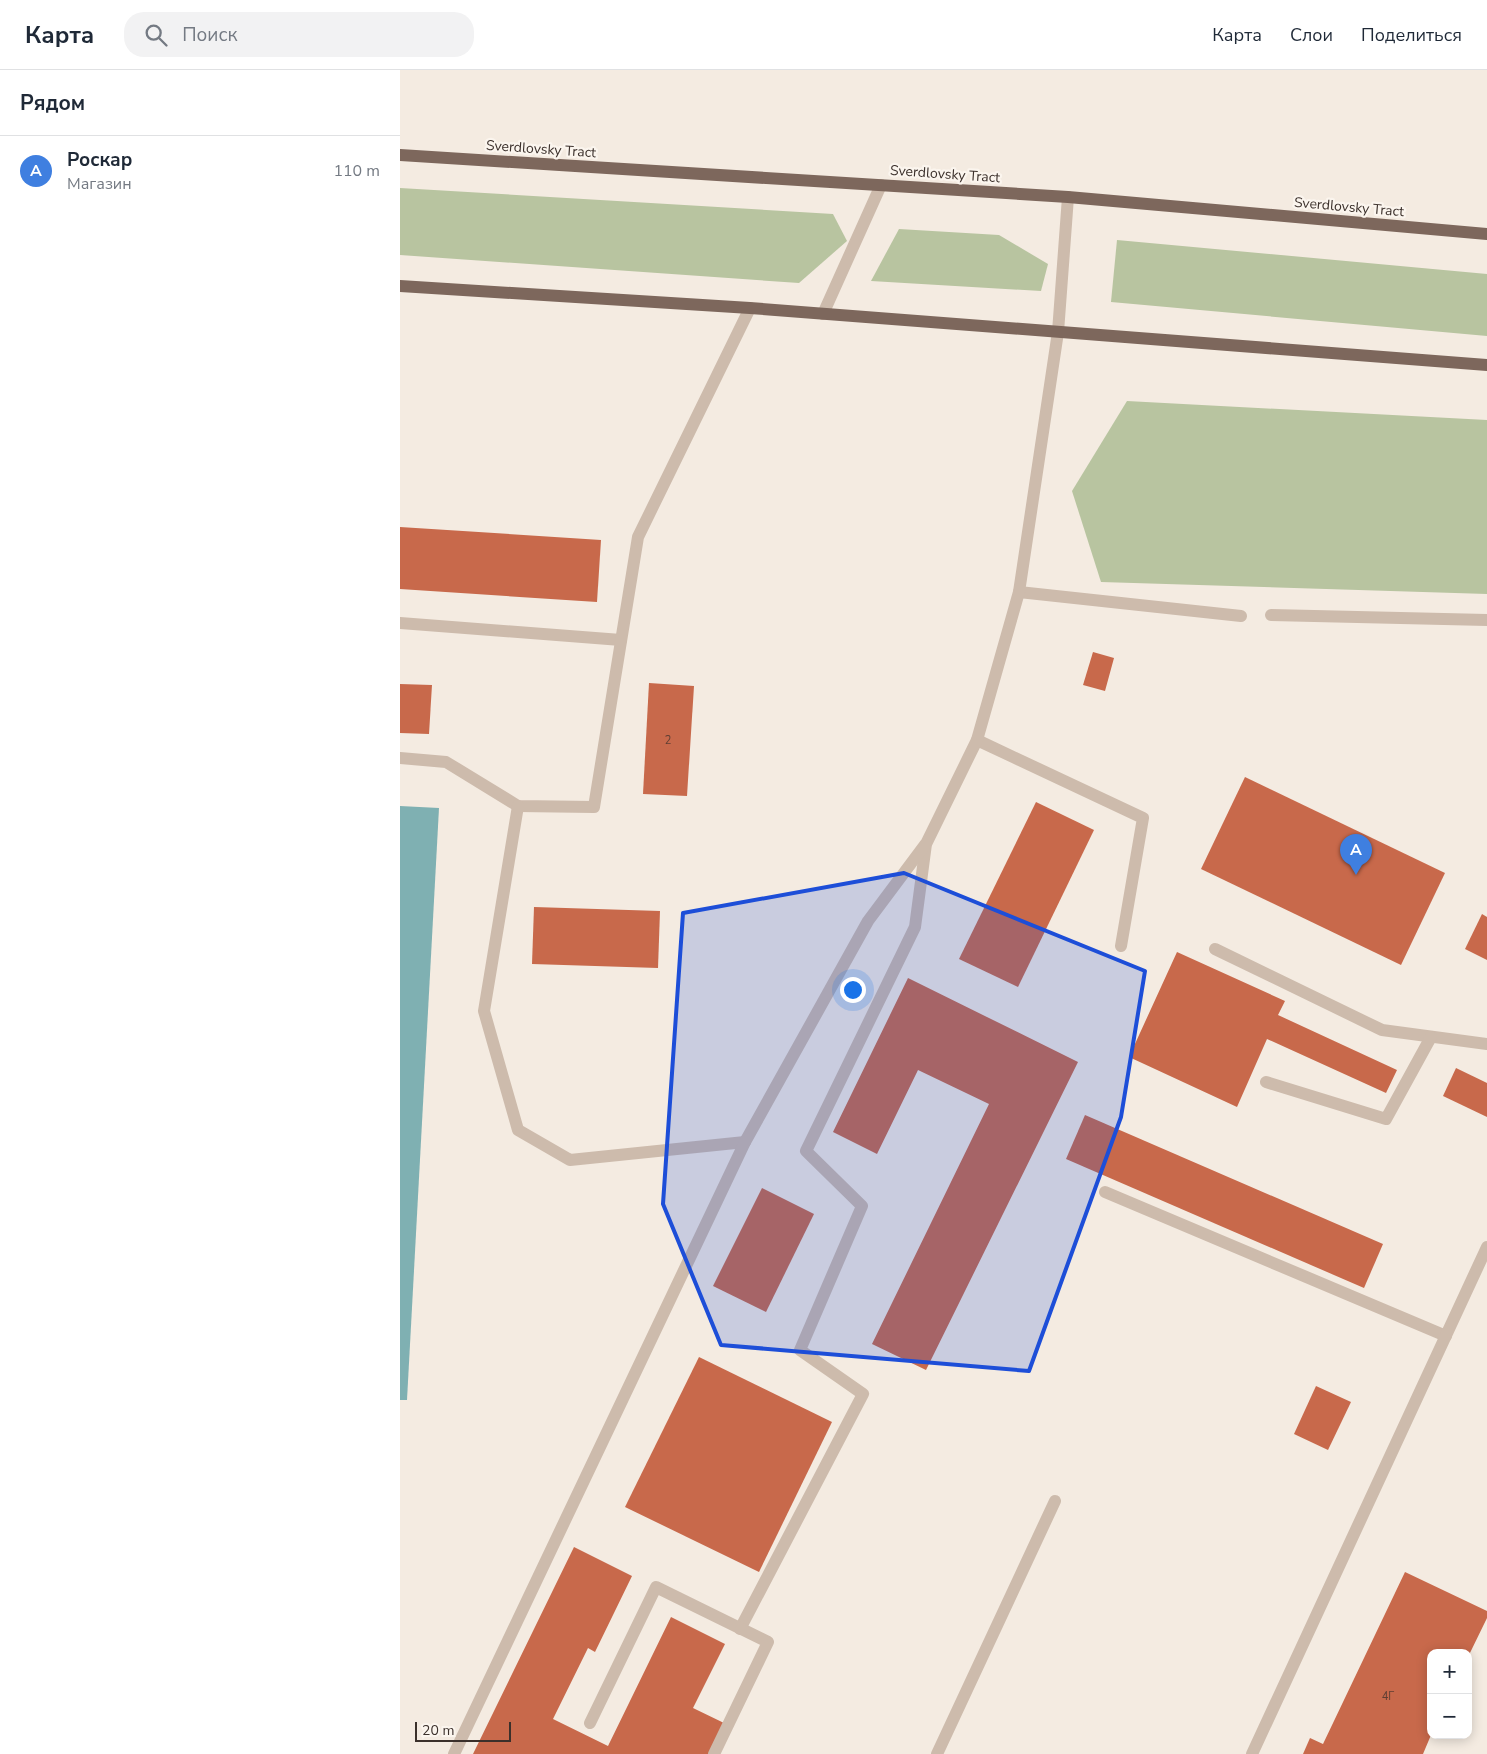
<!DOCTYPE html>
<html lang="ru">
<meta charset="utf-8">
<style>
:root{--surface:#fff;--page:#f2f2f3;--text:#1f2937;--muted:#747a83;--line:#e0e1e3;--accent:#ea580c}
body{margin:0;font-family:"Nunito Sans",sans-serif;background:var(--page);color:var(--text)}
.controls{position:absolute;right:15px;bottom:15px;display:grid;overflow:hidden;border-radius:10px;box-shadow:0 2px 12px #0003}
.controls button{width:45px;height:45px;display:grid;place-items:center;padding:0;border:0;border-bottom:1px solid var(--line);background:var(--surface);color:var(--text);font:25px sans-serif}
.scale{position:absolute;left:15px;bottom:12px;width:96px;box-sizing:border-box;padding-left:5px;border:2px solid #3b302b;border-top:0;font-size:14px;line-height:18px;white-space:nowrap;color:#3b302b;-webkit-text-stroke:4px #fbf5ee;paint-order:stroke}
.you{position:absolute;left:452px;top:919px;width:18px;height:18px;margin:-12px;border:4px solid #fff;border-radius:50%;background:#1a73e8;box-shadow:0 0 0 8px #1a73e833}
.badge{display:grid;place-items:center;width:32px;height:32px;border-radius:50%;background:var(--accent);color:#fff;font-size:16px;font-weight:700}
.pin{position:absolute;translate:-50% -41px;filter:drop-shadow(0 1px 2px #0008)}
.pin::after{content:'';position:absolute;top:26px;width:18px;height:15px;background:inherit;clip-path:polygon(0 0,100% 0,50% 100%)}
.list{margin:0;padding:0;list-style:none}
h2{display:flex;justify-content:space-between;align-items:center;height:65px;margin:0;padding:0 20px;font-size:21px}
h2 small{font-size:16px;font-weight:400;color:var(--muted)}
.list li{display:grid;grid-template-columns:32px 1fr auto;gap:15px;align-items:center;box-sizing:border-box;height:70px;padding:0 20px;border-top:1px solid var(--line)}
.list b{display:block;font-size:19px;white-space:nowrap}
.list p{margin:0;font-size:16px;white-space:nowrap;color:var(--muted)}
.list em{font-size:16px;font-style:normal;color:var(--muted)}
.icon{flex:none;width:28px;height:28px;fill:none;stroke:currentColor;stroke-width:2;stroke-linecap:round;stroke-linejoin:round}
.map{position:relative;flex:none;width:1087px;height:1684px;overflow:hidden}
header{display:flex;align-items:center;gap:30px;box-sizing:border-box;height:70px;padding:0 25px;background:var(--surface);border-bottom:1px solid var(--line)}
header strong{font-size:24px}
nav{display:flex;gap:28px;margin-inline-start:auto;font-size:18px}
.search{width:350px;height:45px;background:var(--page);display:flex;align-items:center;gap:12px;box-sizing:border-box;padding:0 18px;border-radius:20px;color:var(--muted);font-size:19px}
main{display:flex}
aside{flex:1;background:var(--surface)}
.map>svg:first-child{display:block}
</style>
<header>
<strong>Карта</strong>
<div class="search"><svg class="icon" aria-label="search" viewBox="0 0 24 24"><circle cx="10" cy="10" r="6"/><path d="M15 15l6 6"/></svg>Поиск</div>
<nav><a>Карта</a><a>Слои</a><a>Поделиться</a></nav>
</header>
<main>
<aside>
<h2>Рядом<small></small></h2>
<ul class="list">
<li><span class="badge" style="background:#3f7fe0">A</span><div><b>Роскар</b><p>Магазин</p></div><em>110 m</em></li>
</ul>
</aside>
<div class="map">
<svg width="1087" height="1684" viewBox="0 0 1087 1684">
<rect width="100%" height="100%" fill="#f4ebe1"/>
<g fill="#b8c4a0">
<polygon points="0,118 433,144 447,171 399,213 0,185"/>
<polygon points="499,159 599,165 648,194 641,221 471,211"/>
<polygon points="717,170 1087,204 1087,266 711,232"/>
<polygon points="727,331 1087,350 1087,524 701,512 672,421"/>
</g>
<polygon fill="#7fb0b2" points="0,736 39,738 7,1330 0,1330"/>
<g fill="#c8694b">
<polygon points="0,457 201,470 197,532 0,519"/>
<polygon points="693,582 714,588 705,621 683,615"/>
<polygon points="249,613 294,616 287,726 243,724"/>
<polygon points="0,614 32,615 29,664 0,663"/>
<polygon points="845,707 1045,803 1001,895 801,799"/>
<polygon points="636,732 694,760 618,917 559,889"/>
<polygon points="134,837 260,841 258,898 132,894"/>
<polygon points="1082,844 1087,847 1087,890 1065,879"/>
<polygon points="777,882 885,931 878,945 997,1000 986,1023 867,969 837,1037 729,987"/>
<polygon points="508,908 678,992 526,1300 472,1274 589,1034 518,1000 477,1084 433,1062"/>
<polygon points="1056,998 1087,1013 1087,1047 1043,1026"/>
<polygon points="685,1045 983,1174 964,1218 666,1089"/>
<polygon points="362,1118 414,1144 366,1242 313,1216"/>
<polygon points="299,1287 432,1352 359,1502 225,1437"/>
<polygon points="916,1316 951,1332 928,1380 894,1364"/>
<polygon points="174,1477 232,1506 195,1582 188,1578 153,1649 208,1676 271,1547 325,1574 293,1638 324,1653 309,1684 73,1684"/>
<polygon points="1005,1502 1087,1541 1087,1548 1068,1587 1068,1583 1031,1583 1031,1665 1023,1684 903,1684 910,1668 923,1674"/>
</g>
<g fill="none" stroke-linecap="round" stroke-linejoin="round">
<g stroke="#cdbbac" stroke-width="12">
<polyline points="423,244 481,115"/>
<polyline points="619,522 841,546"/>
<polyline points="871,545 1087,550"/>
<polyline points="0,553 221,570"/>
<polyline points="577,670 743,748 721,876"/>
<polyline points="0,688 46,692 118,736 194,737 238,467 350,238"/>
<polyline points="118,736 84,941 118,1060 170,1090 345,1072"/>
<polyline points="815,879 982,960 1087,974"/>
<polyline points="866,1012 986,1049 1031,967"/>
<polyline points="705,1122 1046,1266"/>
<polyline points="340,1559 463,1324 400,1280 462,1136 406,1081 515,857 526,774"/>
<polyline points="190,1653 256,1517 368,1572 314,1684"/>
<polyline points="54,1684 345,1072 468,851 527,772 577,670 619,522 658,262 668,127"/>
<polyline points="537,1684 655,1431"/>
<polyline points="852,1684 1087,1177"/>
</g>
<g stroke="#7d675c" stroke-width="12">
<polyline points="0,85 668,127 1087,164"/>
<polyline points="0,216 350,238 1087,295"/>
</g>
</g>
<path fill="#1d4ed8" fill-opacity="0.2" stroke="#1d4ed8" stroke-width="4" stroke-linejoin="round" d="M504 803 745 901 721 1047 629 1301 321 1275 263 1134 283 843Z"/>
<g text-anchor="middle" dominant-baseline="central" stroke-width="4.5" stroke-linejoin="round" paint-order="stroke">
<g font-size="11" fill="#5e3e33">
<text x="268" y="670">2</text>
<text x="988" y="1626">4Г</text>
</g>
<g font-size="14" fill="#3b302b" stroke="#fbf5ee">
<text transform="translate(141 79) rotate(4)">Sverdlovsky Tract</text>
<text transform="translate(545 104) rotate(4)">Sverdlovsky Tract</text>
<text transform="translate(949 137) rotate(5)">Sverdlovsky Tract</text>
</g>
</g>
</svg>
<div class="controls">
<button>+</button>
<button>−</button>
</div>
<div class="scale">20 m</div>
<div class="you"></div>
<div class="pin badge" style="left:956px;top:805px;background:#3f7fe0">A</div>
</div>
</main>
